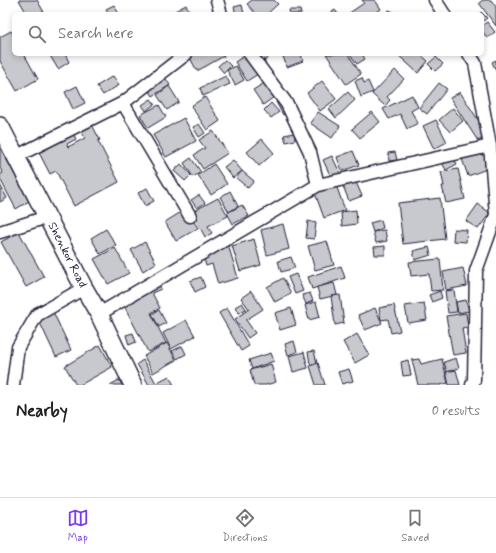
<!DOCTYPE html>
<style>
:root{--surface:#fff;--page:#f2f2f2;--text:#222;--muted:#767676;--line:#e0e0e0;--accent:#7c3aed}
body{margin:0;font-family:Mynerve,sans-serif;background:var(--page);color:var(--text)}
.list{margin:0;padding:0;list-style:none}
h2{display:flex;justify-content:space-between;align-items:center;height:52px;margin:0;padding:0 16px;font-size:17px}
h2 small{font-size:13px;font-weight:400;color:var(--muted)}
.icon{flex:none;width:22px;height:22px;fill:none;stroke:currentColor;stroke-width:2;stroke-linecap:round;stroke-linejoin:round}
.map{position:relative;flex:none;width:496px;height:385px;overflow:hidden}
.search{position:absolute;background:var(--surface);box-shadow:0 2px 6px #0003;left:12px;right:12px;top:12px;height:44px;display:flex;align-items:center;gap:10px;box-sizing:border-box;padding:0 14px;border-radius:6px;color:var(--muted);font-size:15px}
.sheet{height:112px;background:var(--surface)}
nav{display:flex;justify-content:space-around;align-items:center;box-sizing:border-box;height:56px;border-top:1px solid var(--line);background:var(--surface);font-size:11px;color:var(--muted)}
nav a{display:grid;justify-items:center;gap:2px}
nav .on{color:var(--accent)}
.map>svg:first-child{display:block}
</style>
<div class="map">
<svg width="496" height="385" viewBox="0 0 496 385">
<rect width="100%" height="100%" fill="#fff"/>
<filter id="ink" filterUnits="userSpaceOnUse"><feTurbulence type="fractalNoise" baseFrequency=".025" numOctaves="2"/><feDisplacementMap in="SourceGraphic" scale="8" xChannelSelector="R" yChannelSelector="G"/><feConvolveMatrix kernelMatrix="1 2 1 2 8 2 1 2 1" color-interpolation-filters="sRGB"/></filter>
<g filter="url(#ink)">
<g fill="#c8c8cf" stroke="#22223b">
<polygon points="19,0 37,0 45,14 27,14"/>
<polygon points="252,0 274,0 278,4 267,14 256,14 247,4"/>
<polygon points="362,0 375,0 381,9 374,14 348,14 364,3"/>
<polygon points="483,0 491,0 496,7 496,26 479,3"/>
<polygon points="114,5 119,14 109,14 106,9"/>
<polygon points="186,5 191,14 176,14 175,11"/>
<polygon points="242,5 244,14 236,14 234,7"/>
<polygon points="289,10 300,10 301,14 290,14"/>
<polygon points="335,10 338,14 329,14"/>
<polygon points="389,10 398,14 387,14"/>
<polygon points="481,12 487,18 482,22 482,14 479,14"/>
<polygon points="487,22 495,32 487,38 482,31 482,26"/>
<polygon points="11,31 14,36 14,54 24,54 38,79 17,91 0,61 0,37"/>
<polygon points="49,54 65,54 69,62 58,69"/>
<polygon points="188,54 223,54 224,56 197,71"/>
<polygon points="247,54 265,75 260,78 258,74 247,81 235,62"/>
<polygon points="258,54 271,54 265,61"/>
<polygon points="282,54 301,54 303,61 287,67"/>
<polygon points="326,54 348,54 361,74 346,84"/>
<polygon points="350,54 362,54 365,59 357,64"/>
<polygon points="397,54 420,54 428,61 418,73"/>
<polygon points="436,57 443,64 435,71 428,64"/>
<polygon points="225,60 231,66 224,73 218,66"/>
<polygon points="496,60 496,71 492,62"/>
<polygon points="236,66 244,80 235,85 227,70"/>
<polygon points="395,70 404,79 387,97 390,100 385,106 372,94"/>
<polygon points="162,73 170,85 153,96 145,84"/>
<polygon points="113,76 119,85 103,95 97,86"/>
<polygon points="226,76 230,84 203,96 200,88"/>
<polygon points="362,78 364,83 368,81 373,92 361,97 355,81"/>
<polygon points="271,79 269,89 274,97 263,105 253,90"/>
<polygon points="322,81 336,99 320,111 307,93"/>
<polygon points="439,83 447,89 427,114 419,108"/>
<polygon points="77,86 85,103 73,109 65,92"/>
<polygon points="169,86 179,102 167,110 157,95"/>
<polygon points="348,92 355,100 336,118 329,109"/>
<polygon points="460,92 488,135 478,141 450,98"/>
<polygon points="412,95 418,107 411,111 418,123 407,129 400,114 389,119 383,109"/>
<polygon points="205,97 220,121 207,130 191,106"/>
<polygon points="286,97 293,109 283,115 276,102"/>
<polygon points="151,99 155,104 146,111 142,105"/>
<polygon points="271,103 279,112 271,118 264,110"/>
<polygon points="159,105 166,117 148,128 140,115"/>
<polygon points="453,108 463,121 450,132 439,120"/>
<polygon points="318,112 340,126 332,138 310,123"/>
<polygon points="372,112 380,122 360,138 352,129"/>
<polygon points="88,117 100,140 98,141 119,182 74,206 56,171 50,174 35,145 70,128 76,139 67,144 68,147 85,138 77,123"/>
<polygon points="184,118 196,141 166,157 153,135"/>
<polygon points="436,120 447,142 434,149 423,126"/>
<polygon points="199,124 205,133 199,137 193,127"/>
<polygon points="213,131 228,153 203,169 194,155 205,148 199,140"/>
<polygon points="294,133 295,140 286,142 284,135"/>
<polygon points="262,139 274,153 259,166 247,152"/>
<polygon points="483,143 492,167 468,176 462,159"/>
<polygon points="0,147 29,201 16,209 0,179 0,175 3,173 0,168"/>
<polygon points="353,151 359,165 342,171 337,157"/>
<polygon points="395,152 397,160 389,161 388,153"/>
<polygon points="452,155 457,164 446,170 441,161"/>
<polygon points="332,156 340,173 331,177 323,160"/>
<polygon points="191,158 201,172 193,177 184,163"/>
<polygon points="233,160 242,171 233,178 224,167"/>
<polygon points="181,164 191,175 185,181 174,171"/>
<polygon points="214,164 227,184 211,195 198,175"/>
<polygon points="458,169 465,199 446,203 442,186 444,186 441,172"/>
<polygon points="242,171 254,181 248,188 236,178"/>
<polygon points="355,180 362,196 349,201 343,186"/>
<polygon points="0,185 7,198 0,202"/>
<polygon points="336,185 345,210 324,218 315,193"/>
<polygon points="147,188 154,201 145,206 138,193"/>
<polygon points="230,191 238,206 229,212 220,197"/>
<polygon points="199,195 205,203 197,208 191,200"/>
<polygon points="218,198 228,216 208,226 212,233 205,237 192,212"/>
<polygon points="440,198 445,239 403,244 398,203"/>
<polygon points="478,204 490,213 478,229 466,221"/>
<polygon points="242,205 249,216 233,224 227,213"/>
<polygon points="186,209 198,228 176,241 165,222"/>
<polygon points="356,210 357,224 342,226 341,212"/>
<polygon points="381,220 383,228 373,232 370,223"/>
<polygon points="308,221 316,223 314,239 306,238"/>
<polygon points="283,224 289,249 267,255 261,230"/>
<polygon points="106,229 116,245 100,254 91,238"/>
<polygon points="454,229 467,230 466,242 453,241"/>
<polygon points="385,230 387,241 376,243 373,232"/>
<polygon points="19,232 44,277 26,287 1,242"/>
<polygon points="254,239 261,265 240,271 232,246"/>
<polygon points="227,241 238,278 218,284 212,264 206,266 201,249"/>
<polygon points="327,241 334,265 315,270 308,246"/>
<polygon points="145,242 156,263 143,271 131,250"/>
<polygon points="385,246 385,255 375,255 374,247"/>
<polygon points="429,247 431,255 415,260 413,251"/>
<polygon points="115,248 129,273 108,284 94,259"/>
<polygon points="291,257 295,268 281,272 278,261"/>
<polygon points="440,259 443,290 431,291 429,274 411,276 409,262"/>
<polygon points="341,266 345,278 312,289 308,277"/>
<polygon points="463,268 467,286 446,290 443,272"/>
<polygon points="296,274 303,291 295,294 288,277"/>
<polygon points="156,277 161,289 152,293 160,308 151,313 166,343 148,352 119,296"/>
<polygon points="201,277 205,287 195,292 190,281"/>
<polygon points="283,278 291,293 275,302 267,287"/>
<polygon points="334,283 337,295 320,299 317,287"/>
<polygon points="454,290 457,312 448,313 445,291"/>
<polygon points="251,291 263,309 246,320 255,333 248,338 235,319 249,309 241,298"/>
<polygon points="440,291 442,298 432,302 429,295"/>
<polygon points="310,293 313,301 306,304 302,295"/>
<polygon points="340,295 344,323 335,325 331,296"/>
<polygon points="466,300 469,311 458,313 456,302"/>
<polygon points="48,301 71,350 56,357 33,308"/>
<polygon points="316,302 320,317 309,320 305,305"/>
<polygon points="242,303 246,309 239,313 235,307"/>
<polygon points="424,303 427,320 408,323 405,306"/>
<polygon points="394,305 400,331 391,333 388,319 381,320 379,308"/>
<polygon points="227,308 249,346 241,351 219,313"/>
<polygon points="291,308 296,325 280,330 275,313"/>
<polygon points="375,308 382,323 365,330 358,315"/>
<polygon points="159,310 166,323 159,327 152,314"/>
<polygon points="466,313 468,327 462,328 466,353 453,355 446,316"/>
<polygon points="186,320 195,336 171,349 163,333"/>
<polygon points="133,333 136,342 129,345 126,335"/>
<polygon points="357,334 369,355 355,363 343,342"/>
<polygon points="294,341 297,352 288,355 285,344"/>
<polygon points="167,343 176,360 153,373 144,356"/>
<polygon points="100,345 112,367 80,385 76,385 65,366"/>
<polygon points="182,346 186,354 177,359 172,351"/>
<polygon points="314,351 317,363 310,364 308,352"/>
<polygon points="304,352 308,368 293,372 289,356"/>
<polygon points="271,353 274,361 252,369 249,360"/>
<polygon points="456,358 459,368 447,372 444,362"/>
<polygon points="419,359 421,364 442,359 448,383 440,385 418,385 412,360"/>
<polygon points="143,360 156,383 169,376 174,385 149,385 137,364"/>
<polygon points="408,360 411,375 403,376 401,362"/>
<polygon points="318,363 325,385 316,385 310,366"/>
<polygon points="271,364 276,382 266,385 254,385 250,370"/>
<polygon points="349,369 353,381 342,384 338,372"/>
<polygon points="456,370 460,385 449,385 446,372"/>
<polygon points="119,380 122,385 110,385"/>
</g>
<g fill="none" stroke-linecap="round" stroke-linejoin="round">
<defs>
<g id="street">
<polyline points="217,0 221,14"/>
<polyline points="435,0 444,14"/>
<polyline points="250,54 287,104 310,152 318,185"/>
<polyline points="469,54 475,63 490,146 496,214"/>
<polyline points="123,103 190,216"/>
<polyline points="15,157 123,103 186,54"/>
<polyline points="0,232 47,217"/>
<polyline points="99,314 318,185 490,146"/>
<polyline points="13,385 18,347 37,315 84,288"/>
<polyline points="472,385 474,380 476,271 496,215"/>
</g>
<polyline id="secondary" points="0,126 84,288 99,314 133,385"/>
</defs>
<use href="#street" stroke="#22223b" stroke-width="15"/>
<use href="#secondary" stroke="#22223b" stroke-width="20"/>
<use href="#street" stroke="#fff" stroke-width="12"/>
<use href="#secondary" stroke="#fff" stroke-width="17"/>
</g>
</g>
<g text-anchor="middle" dominant-baseline="central" stroke-width="3" stroke-linejoin="round" paint-order="stroke">
<g font-size="12" fill="#22223b" stroke="#fff">
<text transform="translate(67 255) rotate(63)">Shenkor Road</text>
</g>
</g>
</svg>
<div class="search"><svg class="icon" aria-label="search" viewBox="0 0 24 24"><circle cx="10" cy="10" r="6"/><path d="M15 15l6 6"/></svg>Search here</div>
</div>
<section class="sheet">
<h2>Nearby<small>0 results</small></h2>
<ul class="list">
</ul>
</section>
<nav>
<a class="on"><svg class="icon" aria-label="map" viewBox="0 0 24 24"><path d="M3 6l6-2 6 2 6-2v14l-6 2-6-2-6 2zM9 4v14M15 6v14"/></svg>Map</a>
<a><svg class="icon" aria-label="directions" viewBox="0 0 24 24"><path d="M12 3l9 9-9 9-9-9zM9 14v-3h6M13 9l2 2-2 2"/></svg>Directions</a>
<a><svg class="icon" aria-label="saved" viewBox="0 0 24 24"><path d="M7 4h10v16l-5-4-5 4z"/></svg>Saved</a>
</nav>
